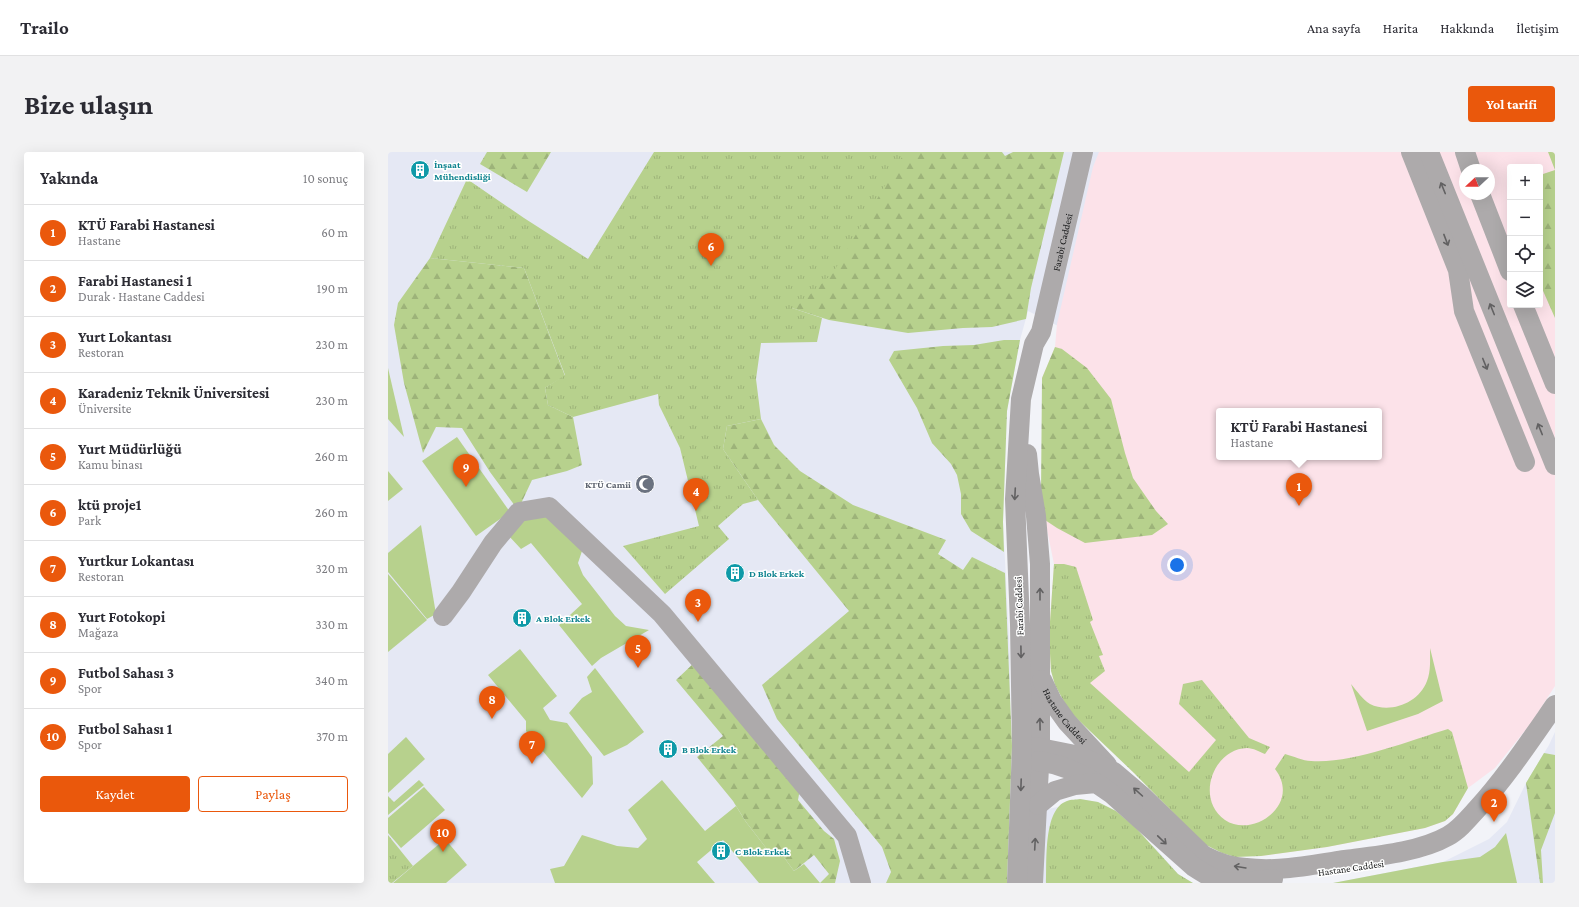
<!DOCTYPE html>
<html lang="tr">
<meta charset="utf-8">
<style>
:root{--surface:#fff;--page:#f2f2f3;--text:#2b2b33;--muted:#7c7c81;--line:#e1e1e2;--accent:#ea580c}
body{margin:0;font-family:"Crimson Pro",serif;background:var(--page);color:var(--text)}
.controls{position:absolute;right:12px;top:12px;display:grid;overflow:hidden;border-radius:4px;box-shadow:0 4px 16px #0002}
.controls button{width:36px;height:36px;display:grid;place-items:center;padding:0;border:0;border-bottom:1px solid var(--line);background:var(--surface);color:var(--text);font:20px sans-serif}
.compass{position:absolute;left:1071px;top:12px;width:36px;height:36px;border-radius:50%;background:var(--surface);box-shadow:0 4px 16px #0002;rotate:248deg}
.you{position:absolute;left:789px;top:413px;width:14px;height:14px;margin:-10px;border:3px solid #fff;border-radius:50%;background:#1a73e8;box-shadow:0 0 0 6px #1a73e833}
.badge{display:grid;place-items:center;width:26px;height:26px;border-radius:50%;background:var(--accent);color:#fff;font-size:13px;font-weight:700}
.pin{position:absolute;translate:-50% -33px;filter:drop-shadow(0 1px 2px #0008)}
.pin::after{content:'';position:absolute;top:21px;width:14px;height:12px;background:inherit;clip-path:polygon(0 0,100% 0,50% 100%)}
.popup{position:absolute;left:828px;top:256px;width:166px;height:52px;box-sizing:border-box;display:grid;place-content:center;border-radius:4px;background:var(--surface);filter:drop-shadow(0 1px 3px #0005);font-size:13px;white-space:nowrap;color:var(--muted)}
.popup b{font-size:15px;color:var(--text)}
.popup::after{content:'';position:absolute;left:50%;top:100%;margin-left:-8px;border:8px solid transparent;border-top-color:var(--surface)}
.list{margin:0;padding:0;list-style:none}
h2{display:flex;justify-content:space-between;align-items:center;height:52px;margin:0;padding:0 16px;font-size:17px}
h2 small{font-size:13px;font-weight:400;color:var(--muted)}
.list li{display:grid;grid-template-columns:26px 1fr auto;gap:12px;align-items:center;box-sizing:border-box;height:56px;padding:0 16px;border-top:1px solid var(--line)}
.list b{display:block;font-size:15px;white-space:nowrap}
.list p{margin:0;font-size:13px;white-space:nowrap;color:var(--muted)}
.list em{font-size:13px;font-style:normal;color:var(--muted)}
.actions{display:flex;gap:8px;padding:12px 16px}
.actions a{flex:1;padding:9px 0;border:1px solid var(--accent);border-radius:4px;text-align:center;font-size:14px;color:var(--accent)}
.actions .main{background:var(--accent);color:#fff}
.icon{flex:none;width:22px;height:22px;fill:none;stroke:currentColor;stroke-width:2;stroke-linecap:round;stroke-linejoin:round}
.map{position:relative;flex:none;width:1167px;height:731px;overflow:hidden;border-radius:4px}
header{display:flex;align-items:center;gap:24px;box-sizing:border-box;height:56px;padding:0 20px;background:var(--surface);border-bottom:1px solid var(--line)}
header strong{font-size:19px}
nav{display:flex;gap:22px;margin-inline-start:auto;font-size:14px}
.intro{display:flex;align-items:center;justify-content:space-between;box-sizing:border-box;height:96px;padding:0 24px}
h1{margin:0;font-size:28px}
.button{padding:10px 18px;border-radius:4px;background:var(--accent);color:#fff;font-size:14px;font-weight:700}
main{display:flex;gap:24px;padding:0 24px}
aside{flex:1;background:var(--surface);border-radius:4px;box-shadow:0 4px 16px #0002}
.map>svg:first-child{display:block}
</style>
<header>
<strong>Trailo</strong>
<nav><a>Ana sayfa</a><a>Harita</a><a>Hakkında</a><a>İletişim</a></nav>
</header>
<div class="intro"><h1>Bize ulaşın</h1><a class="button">Yol tarifi</a></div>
<main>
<aside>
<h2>Yakında<small>10 sonuç</small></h2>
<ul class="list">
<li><span class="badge">1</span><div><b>KTÜ Farabi Hastanesi</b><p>Hastane</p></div><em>60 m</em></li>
<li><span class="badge">2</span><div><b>Farabi Hastanesi 1</b><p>Durak · Hastane Caddesi</p></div><em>190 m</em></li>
<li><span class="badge">3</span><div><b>Yurt Lokantası</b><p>Restoran</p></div><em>230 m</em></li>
<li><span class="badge">4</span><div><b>Karadeniz Teknik Üniversitesi</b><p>Üniversite</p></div><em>230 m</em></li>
<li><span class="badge">5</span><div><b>Yurt Müdürlüğü</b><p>Kamu binası</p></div><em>260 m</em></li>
<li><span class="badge">6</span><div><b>ktü proje1</b><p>Park</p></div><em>260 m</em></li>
<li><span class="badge">7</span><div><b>Yurtkur Lokantası</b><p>Restoran</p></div><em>320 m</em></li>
<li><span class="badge">8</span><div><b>Yurt Fotokopi</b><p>Mağaza</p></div><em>330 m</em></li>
<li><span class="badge">9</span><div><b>Futbol Sahası 3</b><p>Spor</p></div><em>340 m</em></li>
<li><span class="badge">10</span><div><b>Futbol Sahası 1</b><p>Spor</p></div><em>370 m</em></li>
</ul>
<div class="actions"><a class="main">Kaydet</a><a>Paylaş</a></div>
</aside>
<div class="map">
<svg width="1167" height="731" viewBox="0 0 1167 731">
<defs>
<pattern id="forest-firs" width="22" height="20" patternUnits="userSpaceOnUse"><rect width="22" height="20" fill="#b7d18d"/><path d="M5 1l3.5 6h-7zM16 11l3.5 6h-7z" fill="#9db379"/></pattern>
<pattern id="park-tufts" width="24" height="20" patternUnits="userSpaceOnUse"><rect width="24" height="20" fill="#b7d18d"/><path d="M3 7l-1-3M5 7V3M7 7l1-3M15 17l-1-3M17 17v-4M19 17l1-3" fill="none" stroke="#9db379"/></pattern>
</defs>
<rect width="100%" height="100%" fill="#f2f3f8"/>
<g fill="#e5e8f4">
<polygon points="0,0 788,0 831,259 831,305 822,368 676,177 640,159 632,188 619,259 615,370 622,506 623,664 670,655 679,649 692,647 710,650 728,659 769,698 790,722 805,731 0,731"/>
<polygon points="1167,580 1167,731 945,731 1055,710 1101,687 1119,670 1138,631 1161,593"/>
</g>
<path fill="#fce2e9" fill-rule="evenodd" d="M711 0H1167V534L1143 571 1107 616 1080 636 1065 662 1057 669 1037 676 939 695 873 704 746 621 712 588 663 519 661 484 666 412 657 368 654 226 667 195 669 172 705 15ZM1122 15H1152V153H1122ZM1077 18H1101V42H1077ZM831 259H991V305H831Z"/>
<g fill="#b7d18d">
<polygon points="0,216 16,285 0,267"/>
<polygon points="69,285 122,360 88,384 34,309"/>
<polygon points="0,319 15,337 0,349"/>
<polygon points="159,362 195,396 190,411 195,423 227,464 238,474 261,478 213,506 204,514 171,473 194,452 143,391 133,397 119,382 131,367"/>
<polygon points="33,373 48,462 39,467 0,420 0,401"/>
<polygon points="0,422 39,468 0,500"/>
<path d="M1042 496 1055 549 1030 562 979 579 963 532C969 539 974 547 982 552 1002 562 1031 551 1039 529 1043 519 1042 507 1042 496Z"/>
<polygon points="132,497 169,544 155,556 162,568 179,571 204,605 205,632 194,646 138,579 138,569 100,523"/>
<polygon points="207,516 256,580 239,593 216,604 181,561 194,546 204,540 199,525"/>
<polygon points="18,585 37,607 0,641 0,602"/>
<polygon points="274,628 317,679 348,654 358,670 385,705 392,700 406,719 416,712 432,731 371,731 335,688 309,710 327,731 167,731 162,717 176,714 194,683 229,694 250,696 259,687 240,658"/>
<polygon points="36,635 57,658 13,696 0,681 0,666"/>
<polygon points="1118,681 1129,731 945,731 1055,710 1092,705 1107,695"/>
<polygon points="57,687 79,713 58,731 5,731"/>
</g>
<g fill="url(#forest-firs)">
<polygon points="99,0 163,0 139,40 92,12"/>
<polygon points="266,0 614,0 617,4 625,0 676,0 643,136 638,167 604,175 575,176 520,181 441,168 382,149"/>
<polygon points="1160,0 1167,0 1167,166 1152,132 1152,23 1167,18"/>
<polygon points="42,106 136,116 177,224 157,236 160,253 185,265 194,313 179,319 144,328 130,358 102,320 74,276 48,275 35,301 16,231 6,173 10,151"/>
<polygon points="616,188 632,188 619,259 615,370 616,400 583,379 573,362 573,342 569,323 563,312 544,291 529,256 501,208 506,199 555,194 586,193"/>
<polygon points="667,195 674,197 699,216 723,247 737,301 745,326 768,359 780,372 764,383 697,391 669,376 657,368 653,340 654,226"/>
<polygon points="373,267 386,293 412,319 465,353 558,388 550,402 575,418 584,405 617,421 624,594 619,731 498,731 503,720 494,695 389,567 374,533 461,459 370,348 335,297 339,274"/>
<polygon points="307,510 412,637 410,648 436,679 446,687 452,709 447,731 432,731 441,722 426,703 406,719 392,700 385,705 358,670 345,649 309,605 335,584 288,528"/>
<polygon points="1156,601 1167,603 1167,661 1153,698 1155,731 1152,731 1138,631"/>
</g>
<g fill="url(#park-tufts)">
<polygon points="266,0 517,0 445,121 414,150 404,156 434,166 429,190 373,191 368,227 373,267 339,274 335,297 370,348 355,352 330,374 341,387 277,442 235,394 311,374 292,296 271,253 270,242 185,265 160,253 157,236 177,223 136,116 42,106 79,27 136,66 200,107"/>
<path d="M666 412H676L688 415 705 468 702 470 715 503 711 504 717 519 702 531 801 620 828 588 791 552 795 532 814 528 861 586 882 595 877 602C872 600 865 596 859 596 825 597 807 647 837 668 865 687 914 652 887 617L897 602C905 604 915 609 923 609 964 612 1020 589 1060 577L1064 580 1080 636 1065 662 1057 669 1037 676 939 695 873 704 847 705 834 701 816 692 746 621 681 559 667 533 663 519 661 484Z"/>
<polygon points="31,628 36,633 0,663 0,644 6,650"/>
<path d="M692 647 710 650 728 659 747 675 790 722 805 731H658C659 710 655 657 679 649 683 647 688 648 692 647Z"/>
<polygon points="0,683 25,714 4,731 0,731"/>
</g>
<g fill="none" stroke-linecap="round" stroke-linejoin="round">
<g stroke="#adaaab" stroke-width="20">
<polyline points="1023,0 1070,118 1076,159 1137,310"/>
<polyline points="1041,0 1167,313"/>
<polyline points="1077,0 1083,18"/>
<polyline points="1092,42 1122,119"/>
<polyline points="1135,153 1167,232"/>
<polyline points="639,302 641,322 648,364 652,412 652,596 645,731"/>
<polyline points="55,464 73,440 105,391 131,360 161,355 274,462 459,684 473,731"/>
<path id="s1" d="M654 528 664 549 679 570 719 613"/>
<path d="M634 594 652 596 692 604 726 620 753 643 815 703C828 710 842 715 858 716 890 720 925 713 957 708 988 704 1032 700 1060 684 1071 678 1080 667 1089 657 1118 625 1142 589 1167 553"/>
<path d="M650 609C672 612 689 619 708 631"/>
<path d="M650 653 667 639 687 633 708 631 724 642 806 715C815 721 826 728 837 730 852 731 870 729 885 727"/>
<path id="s2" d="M629 731 634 594 632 472 627 347 633 247 646 192 653 180 695 0"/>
</g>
</g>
<defs><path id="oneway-shaft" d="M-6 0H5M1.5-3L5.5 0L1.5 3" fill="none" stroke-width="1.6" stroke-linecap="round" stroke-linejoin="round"/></defs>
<g stroke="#626162">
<use href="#oneway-shaft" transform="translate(1055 36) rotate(-112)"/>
<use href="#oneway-shaft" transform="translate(1058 88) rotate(69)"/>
<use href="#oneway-shaft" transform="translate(1104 157) rotate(-112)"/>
<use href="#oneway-shaft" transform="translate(1097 212) rotate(68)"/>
<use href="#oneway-shaft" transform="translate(1152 277) rotate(-112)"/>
<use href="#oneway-shaft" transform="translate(627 342) rotate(93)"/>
<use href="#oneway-shaft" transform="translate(652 442) rotate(-90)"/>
<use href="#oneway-shaft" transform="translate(633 500) rotate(89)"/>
<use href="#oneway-shaft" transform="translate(652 572) rotate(-91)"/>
<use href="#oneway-shaft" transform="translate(633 633) rotate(92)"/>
<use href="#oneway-shaft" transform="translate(750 640) rotate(-138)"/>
<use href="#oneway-shaft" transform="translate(774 688) rotate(44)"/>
<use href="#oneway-shaft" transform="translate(647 692) rotate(-87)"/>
<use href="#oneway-shaft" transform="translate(852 715) rotate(-171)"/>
</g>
<defs>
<symbol id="building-disc" viewBox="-11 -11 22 22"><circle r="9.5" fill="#0f9aa8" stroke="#fff"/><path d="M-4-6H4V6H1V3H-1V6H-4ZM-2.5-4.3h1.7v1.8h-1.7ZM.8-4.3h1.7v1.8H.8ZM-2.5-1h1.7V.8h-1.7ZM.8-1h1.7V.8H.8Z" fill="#fff"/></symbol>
<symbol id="mosque-disc" viewBox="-11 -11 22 22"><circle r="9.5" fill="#6b7280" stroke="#fff"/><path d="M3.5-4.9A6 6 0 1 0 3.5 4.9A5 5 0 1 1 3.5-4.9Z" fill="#fff"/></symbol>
</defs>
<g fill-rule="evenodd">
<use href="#building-disc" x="21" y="7" width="22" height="22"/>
<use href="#mosque-disc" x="246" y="321" width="22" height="22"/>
<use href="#building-disc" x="336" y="410" width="22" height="22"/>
<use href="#building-disc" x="123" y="455" width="22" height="22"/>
<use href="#building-disc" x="269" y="586" width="22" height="22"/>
<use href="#building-disc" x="322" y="688" width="22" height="22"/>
</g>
<g text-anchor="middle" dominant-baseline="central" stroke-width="3" stroke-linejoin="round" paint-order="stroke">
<g font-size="10" font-weight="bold" fill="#0d838f" stroke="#fff" text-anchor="start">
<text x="46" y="12">İnşaat<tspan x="46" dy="12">Mühendisliği</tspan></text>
<text x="361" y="421">D Blok Erkek</text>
<text x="148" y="466">A Blok Erkek</text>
<text x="294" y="597">B Blok Erkek</text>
<text x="347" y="699">C Blok Erkek</text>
</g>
<g font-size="10" fill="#171819" stroke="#fff">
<text stroke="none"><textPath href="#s2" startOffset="647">Farabi Caddesi</textPath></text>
<text transform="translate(631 454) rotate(-92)">Farabi Caddesi</text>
<text stroke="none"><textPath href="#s1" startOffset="43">Hastane Caddesi</textPath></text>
<text transform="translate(963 716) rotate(-8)">Hastane Caddesi</text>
</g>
<g font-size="10" font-weight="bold" fill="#5b616d" stroke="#fff" text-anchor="end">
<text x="243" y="332">KTÜ Camii</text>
</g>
</g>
</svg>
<div class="controls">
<button>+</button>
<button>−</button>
<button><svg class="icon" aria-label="locate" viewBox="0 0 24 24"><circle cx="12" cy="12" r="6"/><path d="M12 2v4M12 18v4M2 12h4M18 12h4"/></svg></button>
<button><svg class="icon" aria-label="layers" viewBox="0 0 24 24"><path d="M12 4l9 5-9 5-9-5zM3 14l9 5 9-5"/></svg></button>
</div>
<svg class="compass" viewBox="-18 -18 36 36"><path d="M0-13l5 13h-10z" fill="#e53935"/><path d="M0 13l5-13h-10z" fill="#7c7c81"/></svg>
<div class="you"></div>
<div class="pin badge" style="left:911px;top:354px">1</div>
<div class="popup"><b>KTÜ Farabi Hastanesi</b>Hastane</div>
<div class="pin badge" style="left:1106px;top:670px">2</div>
<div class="pin badge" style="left:310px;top:470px">3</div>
<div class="pin badge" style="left:308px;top:359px">4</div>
<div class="pin badge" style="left:250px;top:516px">5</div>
<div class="pin badge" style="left:323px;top:114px">6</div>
<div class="pin badge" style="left:144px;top:612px">7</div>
<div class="pin badge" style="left:104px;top:567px">8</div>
<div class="pin badge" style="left:78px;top:335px">9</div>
<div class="pin badge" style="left:55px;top:700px">10</div>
</div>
</main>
